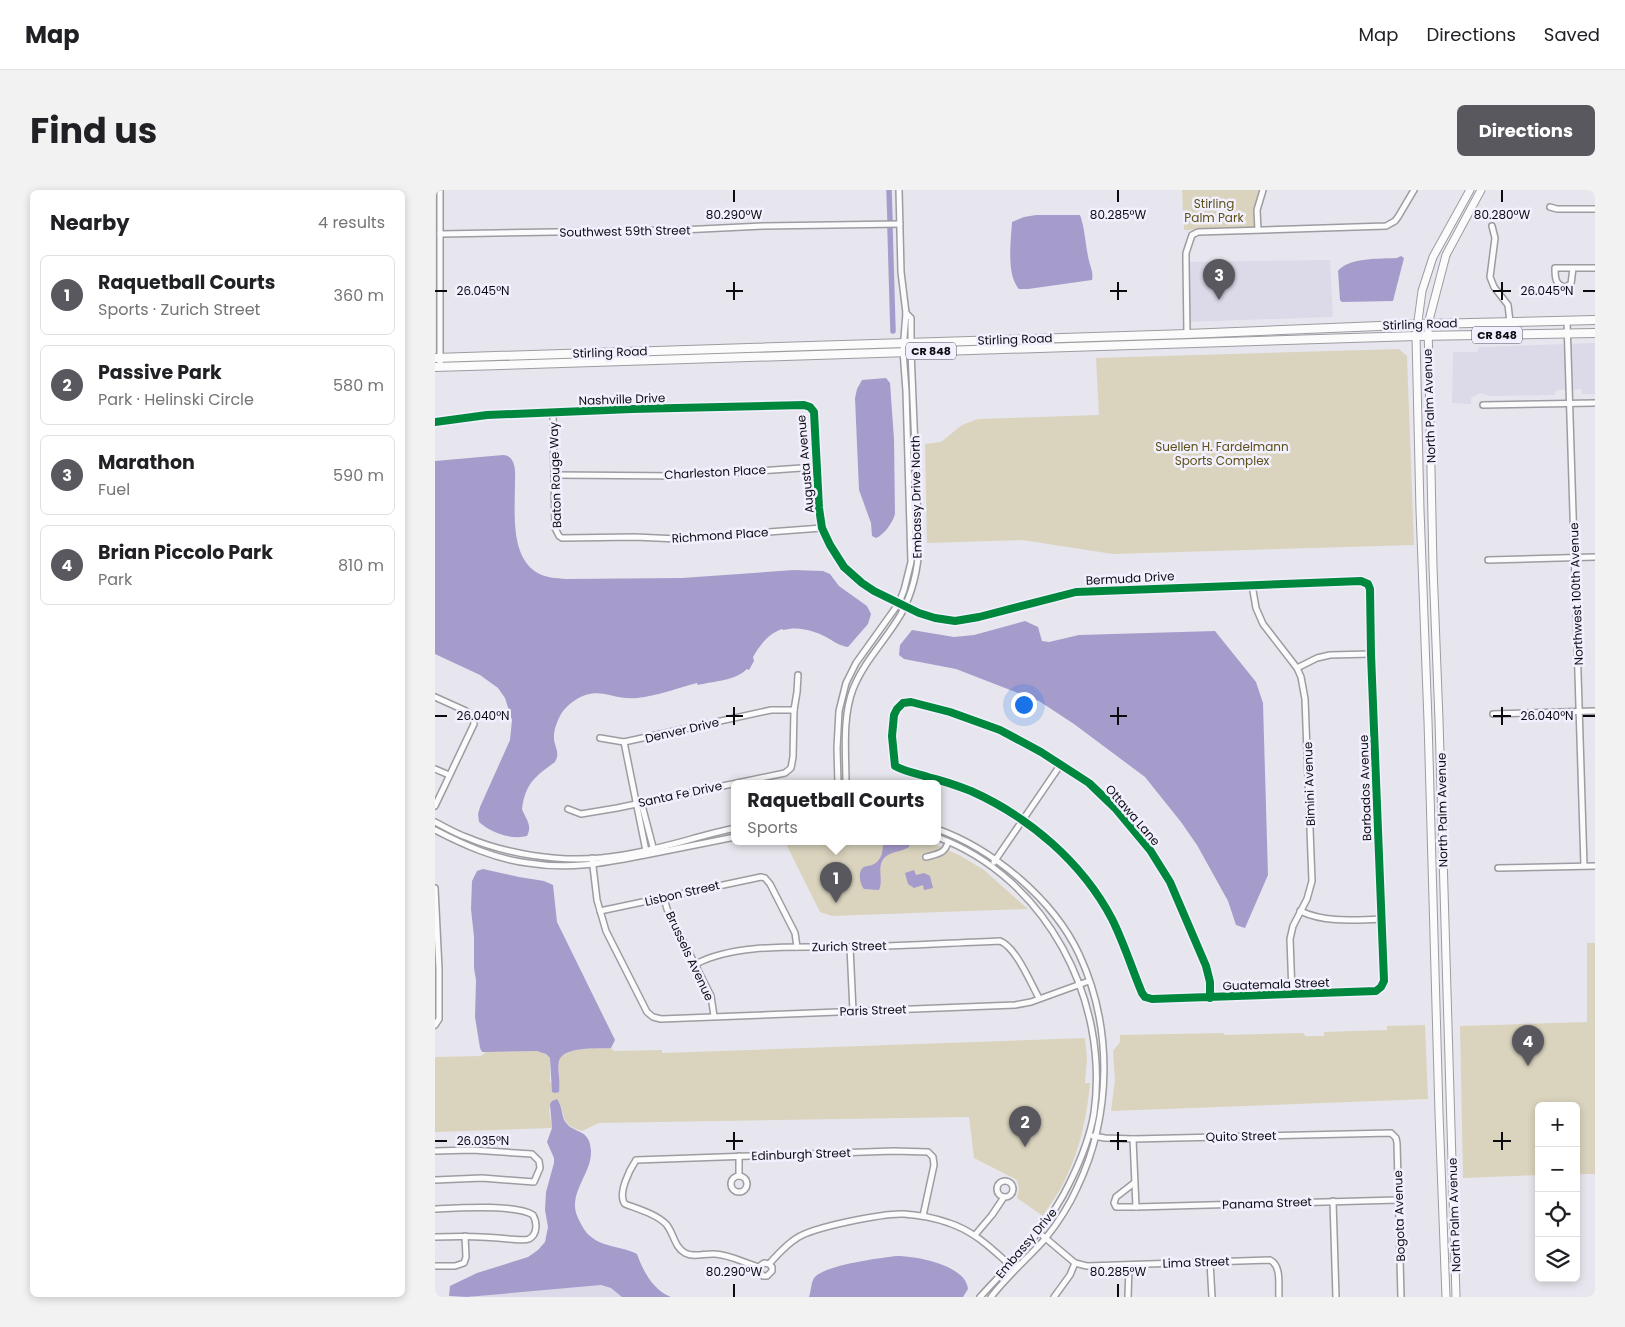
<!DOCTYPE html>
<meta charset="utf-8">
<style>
:root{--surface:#fff;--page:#f2f2f2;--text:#202124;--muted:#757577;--line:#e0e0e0;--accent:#59585e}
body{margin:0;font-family:Poppins,sans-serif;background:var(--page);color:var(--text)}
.controls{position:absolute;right:15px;bottom:15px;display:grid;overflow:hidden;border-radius:8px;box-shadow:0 2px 8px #0003}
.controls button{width:45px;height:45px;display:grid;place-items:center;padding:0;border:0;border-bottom:1px solid var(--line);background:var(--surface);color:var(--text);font:25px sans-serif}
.you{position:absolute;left:588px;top:514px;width:18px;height:18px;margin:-12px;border:4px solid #fff;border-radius:50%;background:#1a73e8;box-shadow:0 0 0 8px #1a73e833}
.badge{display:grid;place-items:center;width:32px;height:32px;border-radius:50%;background:var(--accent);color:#fff;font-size:16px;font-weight:700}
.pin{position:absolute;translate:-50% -41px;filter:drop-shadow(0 1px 2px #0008)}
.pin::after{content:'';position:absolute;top:26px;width:18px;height:15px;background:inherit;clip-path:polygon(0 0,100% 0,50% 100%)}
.popup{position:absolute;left:296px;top:590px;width:210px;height:65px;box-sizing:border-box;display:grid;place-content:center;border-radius:8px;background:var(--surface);filter:drop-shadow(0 1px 4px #0005);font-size:16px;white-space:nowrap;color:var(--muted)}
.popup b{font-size:19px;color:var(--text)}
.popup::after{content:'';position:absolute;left:50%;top:100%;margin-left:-10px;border:10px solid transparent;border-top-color:var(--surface)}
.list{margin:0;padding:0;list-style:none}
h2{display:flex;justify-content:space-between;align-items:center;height:65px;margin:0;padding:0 20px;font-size:21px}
h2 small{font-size:16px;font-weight:400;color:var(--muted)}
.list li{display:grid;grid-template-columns:32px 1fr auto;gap:15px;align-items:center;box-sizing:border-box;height:80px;margin:0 10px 10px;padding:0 10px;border:1px solid var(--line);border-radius:8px}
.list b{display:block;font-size:19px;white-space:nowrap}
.list p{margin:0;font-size:16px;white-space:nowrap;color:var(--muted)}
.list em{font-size:16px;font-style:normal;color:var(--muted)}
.icon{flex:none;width:28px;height:28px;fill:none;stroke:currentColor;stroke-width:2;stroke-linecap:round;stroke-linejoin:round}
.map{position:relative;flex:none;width:1160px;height:1107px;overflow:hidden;border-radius:8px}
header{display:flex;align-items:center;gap:30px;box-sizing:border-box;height:70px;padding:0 25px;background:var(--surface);border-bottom:1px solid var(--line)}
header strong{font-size:24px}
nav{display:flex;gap:28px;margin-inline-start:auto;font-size:18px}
.intro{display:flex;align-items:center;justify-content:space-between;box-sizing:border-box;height:120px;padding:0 30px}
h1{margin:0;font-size:35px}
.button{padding:12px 22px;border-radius:8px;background:var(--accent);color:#fff;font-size:18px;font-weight:700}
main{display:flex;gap:30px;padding:0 30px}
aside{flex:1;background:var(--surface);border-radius:8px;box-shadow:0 2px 8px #0003}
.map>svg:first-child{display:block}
</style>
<header>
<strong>Map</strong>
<nav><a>Map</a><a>Directions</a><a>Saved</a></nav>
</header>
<div class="intro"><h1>Find us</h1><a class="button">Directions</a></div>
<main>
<aside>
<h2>Nearby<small>4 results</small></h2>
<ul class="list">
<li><span class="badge">1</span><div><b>Raquetball Courts</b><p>Sports · Zurich Street</p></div><em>360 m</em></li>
<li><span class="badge">2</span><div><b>Passive Park</b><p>Park · Helinski Circle</p></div><em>580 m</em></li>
<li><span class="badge">3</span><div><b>Marathon</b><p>Fuel</p></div><em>590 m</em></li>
<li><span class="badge">4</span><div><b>Brian Piccolo Park</b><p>Park</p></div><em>810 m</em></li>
</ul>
</aside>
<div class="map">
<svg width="1160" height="1107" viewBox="0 0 1160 1107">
<rect width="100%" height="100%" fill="#e7e6ee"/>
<g fill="#dcdae9">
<polygon points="895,70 898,127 752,132 751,72"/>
<polygon points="1160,153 1160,204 1147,204 1147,199 1122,200 1119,205 1055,206 1045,203 1036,208 1036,214 1017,213 1018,162 1042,162 1044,157"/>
<polygon points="171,1094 190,1107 34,1107 140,1095"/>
</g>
<g fill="#dad4be">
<polygon points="747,0 828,0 823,11 823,38 749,40"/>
<polygon points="964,159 972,166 979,355 678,364 587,350 492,353 490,254 506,252 527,235 543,229 664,225 661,168"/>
<polygon points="350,652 495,652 526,666 549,680 593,719 397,726 385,722"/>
<polygon points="1152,753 1160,753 1160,984 1141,984 1141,916 1104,916 1104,985 1028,988 1025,836 1152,832"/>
<polygon points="990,835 993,909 676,921 680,890 678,861 685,852 685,845 789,843 789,845 869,843 870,846 889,846 889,842 952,840 952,836"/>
<path d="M650 848 652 869 650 893H655C652 927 645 959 630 990 624 1003 615 1014 608 1026L582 1008 584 999 582 990 539 968 534 927 164 933 147 941C125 935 132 927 123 911H117L114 920 117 938 0 942V867L46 866 51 862 102 861H107L115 868V892L125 900C125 891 123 881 124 872 127 856 163 859 176 858L179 861 227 860V863Z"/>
</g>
<g fill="#a69ccc">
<path d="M601 25H645C650 39 650 52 653 66 654 74 659 82 657 90L593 99H584C571 85 576 50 577 32L589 27Z"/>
<path d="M966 66 969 68 958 111 907 112 905 110 903 81C914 67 945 69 962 68Z"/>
<path d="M451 188 455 193 459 249 460 324C458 332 449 345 441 348L437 346 436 333 424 300 420 208 422 199 427 190Z"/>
<path d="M68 265C72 265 75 267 77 270 81 276 80 286 80 293 80 320 75 366 101 382 110 388 121 388 131 389L247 388 359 380 388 381 395 384 404 396 432 416 436 424 433 434 413 457C405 456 398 451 391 447 378 440 363 436 348 440L347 439C333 444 325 455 318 467L319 471 314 480 312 479C300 491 279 491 263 495L262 493C242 498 222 506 202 508 177 511 163 494 139 511 133 515 127 521 124 528 121 534 117 546 120 554 122 561 124 565 120 572 101 586 90 593 87 619 90 628 98 635 92 646 77 650 56 643 44 632L43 624 45 617 75 550 77 530 70 508 63 498 45 485 0 464V271Z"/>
<polygon points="590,431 603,437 607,451 614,452 644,445 780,441 821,492 828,513 833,685 810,738 801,735 793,711 762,655 746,632 710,587 639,534 604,511 521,479 469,469 464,465 465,455 477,440 519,447 539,445"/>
<path d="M448 652H473L475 654 474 657C468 661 461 661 455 664 438 672 450 688 444 700L429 699C425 694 422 681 429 677 431 676 434 676 437 675 447 671 448 661 448 652Z"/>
<path d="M48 679 84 687 109 691 118 695 122 732 180 850 176 858C164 859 128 856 124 871 122 881 126 892 124 902L120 903 117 902 115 868 111 864 102 861 51 862H47L45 858 40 827 41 790 39 778V747L36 719 37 691 42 681Z"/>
<polygon points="479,680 481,685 489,683 495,686 498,698 489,700 488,695 479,698 473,694 470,683"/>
<path d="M122 909C128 917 126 928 132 934 141 944 155 939 156 961 157 985 130 1005 144 1030 147 1036 150 1042 155 1046 169 1058 187 1056 202 1064 208 1081 218 1100 236 1107H187L176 1098 166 1095 32 1107 14 1106 15 1096 17 1095 42 1083 93 1067 103 1060 110 1052 113 1037 110 1020 111 1002 119 973V968L112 952 117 938 115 914 117 911Z"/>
<path d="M462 1066C481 1066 531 1075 533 1099L528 1107H374C376 1101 376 1093 379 1088 389 1075 445 1068 462 1066Z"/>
</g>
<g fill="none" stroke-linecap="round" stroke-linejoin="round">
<g stroke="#a69ccc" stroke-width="5.5">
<polyline points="454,0 455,30"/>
<polyline points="455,38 458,141"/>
</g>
<defs>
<g id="street">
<polyline points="5,0 5,177"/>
<polyline points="1115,17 1122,19 1160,19"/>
<polyline points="1057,36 1060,48 1055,87 1059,97 1073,115 1075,132"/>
<polyline points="823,40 822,20 828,0"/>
<polyline points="5,44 246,40 328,36 465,34"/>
<path d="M1138 78 1136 94 1130 97C1120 95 1120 87 1120 78H1160"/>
<polyline points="1132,131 1149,676"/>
<polyline points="752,144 751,72 751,63 757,45 763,42 951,36 960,31 963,27 979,0"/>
<polyline points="1048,215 1160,213"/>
<polyline points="118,223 120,338 124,346 127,348 200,347 243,349 387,338"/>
<path d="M0 232 52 225 197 219 369 215 375 217 379 222 384 318 387 338 395 355 409 377 427 393 439 401 484 423 500 428 520 431 544 427 641 402 926 391 933 394 935 399 936 464 949 791 946 797 941 801 717 809 710 807 707 803C697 779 689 753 677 729 647 672 594 627 536 601 523 596 509 591 496 588 484 584 471 582 460 576L457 546 459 525 462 519 468 513 476 512 515 522 565 540 606 562 654 593 680 618 715 660 735 692 771 776 775 792V808"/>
<polyline points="119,285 248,286 381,277"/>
<polyline points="1053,370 1160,367"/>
<polyline points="817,395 821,418 828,434 862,478 866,487 870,509 877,691 872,709 858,736 855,749 857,803"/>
<polyline points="862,478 882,468 895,465 936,464"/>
<polyline points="0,507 31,521 38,527 39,534 0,616"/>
<polyline points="1058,524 1160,521"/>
<polyline points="165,548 189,552 336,520 359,520"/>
<polyline points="189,552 211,661"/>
<polyline points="0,579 14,585"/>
<polyline points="403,594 402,558 404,521 411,493 421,473 464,413 469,400 476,372 471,201 468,161 471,123 466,82 464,0"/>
<path d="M411 594C411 564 407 528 418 499 429 471 451 450 466 424 478 402 483 380 484 355L476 161V128L471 123"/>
<polyline points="202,613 208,619 219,661"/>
<polyline points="133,619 146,624 182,618 350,583 356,578 358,567 359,520 362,502 363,485"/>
<path d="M0 632C10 637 20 643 31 647 71 664 122 672 166 668 211 664 255 648 300 638"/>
<path d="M502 639C558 659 618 709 644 764 678 837 677 925 642 998 634 1016 622 1034 610 1049 592 1069 572 1086 556 1107"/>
<path d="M0 640C29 655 60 669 93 673 135 680 169 673 210 665 240 659 270 653 300 647"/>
<path d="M502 647C611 687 675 810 659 923 655 947 645 972 634 994 613 1038 577 1072 545 1107"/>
<path d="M491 667C502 664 510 664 513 652"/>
<polyline points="157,668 162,710 171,741 212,822 218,827 226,829 580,815 596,812 654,791"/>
<polyline points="559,672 626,574"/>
<polyline points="1063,678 1160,676"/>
<polyline points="0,698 4,779 4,829 0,835"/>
<polyline points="229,708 232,719 276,806 279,826"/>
<polyline points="165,721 326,687 330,688 335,694 360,743 362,757"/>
<path d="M865 721C891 733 919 730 947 729"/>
<polyline points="415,757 418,821"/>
<path d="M261 774C302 752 369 758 416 757 466 756 515 753 565 751 581 757 596 794 604 808"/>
<polyline points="658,946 670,948 698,949 956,943 961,948 962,953 966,1107"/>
<polyline points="698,949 701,1017"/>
<polyline points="0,961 37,960 97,964 104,971 105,978 99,992 47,988 0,990"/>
<polyline points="304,966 304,986"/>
<circle cx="304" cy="994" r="8"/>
<circle cx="570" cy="999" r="8"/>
<polyline points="699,993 681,1007 679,1013 681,1017 701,1017 963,1010"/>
<polyline points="898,1011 901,1107"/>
<path d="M0 1019C21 1018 82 1014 98 1025 102 1032 103 1044 94 1049 89 1051 80 1049 74 1049 49 1046 25 1046 0 1047"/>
<polyline points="540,1045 557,1025 569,1007"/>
<path d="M608 1046 640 1073 652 1076 835 1070C847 1076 843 1095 844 1107"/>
<polyline points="775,1072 777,1107"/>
<path d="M334 1074 337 1077V1081L332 1086H328L324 1081 326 1075 329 1073 334 1074C342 1065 352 1054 362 1048 378 1037 449 1023 469 1024 484 1025 500 1028 514 1033 539 1041 557 1059 576 1076"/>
<polyline points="0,1076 20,1076 29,1073 31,1067 30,1046"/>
<path d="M324 1077C309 1073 296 1065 280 1064 270 1063 259 1068 250 1063 239 1057 239 1043 231 1034 221 1024 203 1019 190 1014 182 1004 195 979 201 970L459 961 493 962 498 967 499 975 488 1026"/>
<polyline points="619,1107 635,1085 640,1073"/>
<polyline points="693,1107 694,1075"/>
</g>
<g id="secondary">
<polyline points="1011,1107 1004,923 993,531 985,320 981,146 987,101 998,67 1035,0"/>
<polyline points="1021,1107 1004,530 998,377 993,134 1011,65 1046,0"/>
</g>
<g id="primary">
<polyline points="0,168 752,144 993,134 1160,130"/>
<polyline points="0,177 981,146 1160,143"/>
</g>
</defs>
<use href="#street" stroke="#9c9ca1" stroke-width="8"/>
<use href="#secondary" stroke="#9c9ca1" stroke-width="9"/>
<use href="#primary" stroke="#9c9ca1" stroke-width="10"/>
<use href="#street" stroke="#fbfbfc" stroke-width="5"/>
<use href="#secondary" stroke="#fbfbfc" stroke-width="7"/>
<use href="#primary" stroke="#fbfbfc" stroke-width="8"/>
<defs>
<path id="cycleway" d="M0 232 52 225 197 219 369 215 375 217 379 222 384 318 387 338 395 355 409 377 427 393 439 401 484 423 500 428 520 431 544 427 641 402 926 391 933 394 935 399 936 464 949 791 946 797 941 801 717 809 710 807 707 803C697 779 689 753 677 729 647 672 594 627 536 601 523 596 509 591 496 588 484 584 471 582 460 576L457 546 459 525 462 519 468 513 476 512 515 522 565 540 606 562 654 593 680 618 715 660 735 692 771 776 775 792V808"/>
</defs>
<use href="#cycleway" stroke="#f2f0fe" stroke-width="11"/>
<use href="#cycleway" stroke="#00873e" stroke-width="8"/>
</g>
<path fill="none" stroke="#0c0c10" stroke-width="2" d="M299 0V12M683 0V12M1067 0V12M299 92V110M683 92V110M1067 92V110M0 101H12M291 101H308M675 101H692M1058 101H1076M1148 101H1160M299 517V535M683 517V535M1067 517V535M0 526H12M291 526H308M675 526H692M1058 526H1076M1148 526H1160M299 942V960M683 942V960M1067 942V960M0 951H12M291 951H308M675 951H692M1058 951H1076M299 1094V1107M683 1094V1107"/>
<g text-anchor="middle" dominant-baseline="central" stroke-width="5" stroke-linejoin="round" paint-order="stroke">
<g fill="#f2f0fe" stroke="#515057" stroke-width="1">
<rect x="1037" y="136.5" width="50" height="17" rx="4"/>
<rect x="471" y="152.5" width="50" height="17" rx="4"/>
</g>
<g font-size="11" font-weight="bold" fill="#0c0c10">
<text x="1062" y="145">CR 848</text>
<text x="496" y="161">CR 848</text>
</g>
<g font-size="12" fill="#5c5016" stroke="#f2f0fe">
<text x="779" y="13">Stirling<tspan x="779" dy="14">Palm Park</tspan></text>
<text x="787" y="256">Suellen H. Fardelmann<tspan x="787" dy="14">Sports Complex</tspan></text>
</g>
<g font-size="12" fill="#0c0c10" stroke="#f2f0fe">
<text transform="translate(190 41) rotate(-1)">Southwest 59th Street</text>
<text transform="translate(985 134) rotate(-2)">Stirling Road</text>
<text transform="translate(580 149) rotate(-2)">Stirling Road</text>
<text transform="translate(175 162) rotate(-2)">Stirling Road</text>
<text transform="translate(187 209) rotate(-2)">Nashville Drive</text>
<text transform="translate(994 216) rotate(-92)">North Palm Avenue</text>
<text transform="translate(370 274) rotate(-95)">Augusta Avenue</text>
<text transform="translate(280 282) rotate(-3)">Charleston Place</text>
<text transform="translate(120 285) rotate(-92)">Baton Rouge Way</text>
<text transform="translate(481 307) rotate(-91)">Embassy Drive North</text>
<text transform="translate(285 345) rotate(-4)">Richmond Place</text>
<text transform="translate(695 388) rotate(-3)">Bermuda Drive</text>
<text transform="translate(1141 404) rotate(-92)">Northwest 100th Avenue</text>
<text transform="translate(247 540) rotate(-13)">Denver Drive</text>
<text transform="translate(874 594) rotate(-92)">Bimini Avenue</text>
<text transform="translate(930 598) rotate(-92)">Barbados Avenue</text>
<text transform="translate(245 604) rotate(-12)">Santa Fe Drive</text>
<text transform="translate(1007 620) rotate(-91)">North Palm Avenue</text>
<text transform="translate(698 625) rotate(49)">Ottawa Lane</text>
<text transform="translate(247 703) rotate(-13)">Lisbon Street</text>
<text transform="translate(414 756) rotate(-1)">Zurich Street</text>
<text transform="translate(255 766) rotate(65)">Brussels Avenue</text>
<text transform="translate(841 794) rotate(-2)">Guatemala Street</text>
<text transform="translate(438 820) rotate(-2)">Paris Street</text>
<text transform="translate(806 946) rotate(-1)">Quito Street</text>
<text transform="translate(366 964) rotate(-2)">Edinburgh Street</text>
<text transform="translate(832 1013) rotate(-2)">Panama Street</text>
<text transform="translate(1019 1025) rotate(-92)">North Palm Avenue</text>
<text transform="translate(964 1026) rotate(-92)">Bogota Avenue</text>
<text transform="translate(591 1053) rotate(-50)">Embassy Drive</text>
<text transform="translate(761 1072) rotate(-2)">Lima Street</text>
</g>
</g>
<g font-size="12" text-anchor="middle" fill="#0c0c10" stroke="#f2f0fe" stroke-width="5" stroke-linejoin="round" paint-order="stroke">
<text x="299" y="29">80.290°W</text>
<text x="683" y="29">80.285°W</text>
<text x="1067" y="29">80.280°W</text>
<text x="48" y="105">26.045°N</text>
<text x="1112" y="105">26.045°N</text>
<text x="48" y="530">26.040°N</text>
<text x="1112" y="530">26.040°N</text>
<text x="48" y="955">26.035°N</text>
<text x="299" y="1086">80.290°W</text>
<text x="683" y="1086">80.285°W</text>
</g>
</svg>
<div class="controls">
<button>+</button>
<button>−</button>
<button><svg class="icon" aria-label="locate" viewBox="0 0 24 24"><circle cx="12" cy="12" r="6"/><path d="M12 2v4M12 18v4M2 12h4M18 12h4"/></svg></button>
<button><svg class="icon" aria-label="layers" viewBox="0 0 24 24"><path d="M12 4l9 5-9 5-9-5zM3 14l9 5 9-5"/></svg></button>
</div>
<div class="you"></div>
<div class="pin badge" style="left:401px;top:713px">1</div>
<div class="popup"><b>Raquetball Courts</b>Sports</div>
<div class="pin badge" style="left:590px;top:957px">2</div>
<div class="pin badge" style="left:784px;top:110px">3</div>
<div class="pin badge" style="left:1093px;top:876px">4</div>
</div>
</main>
